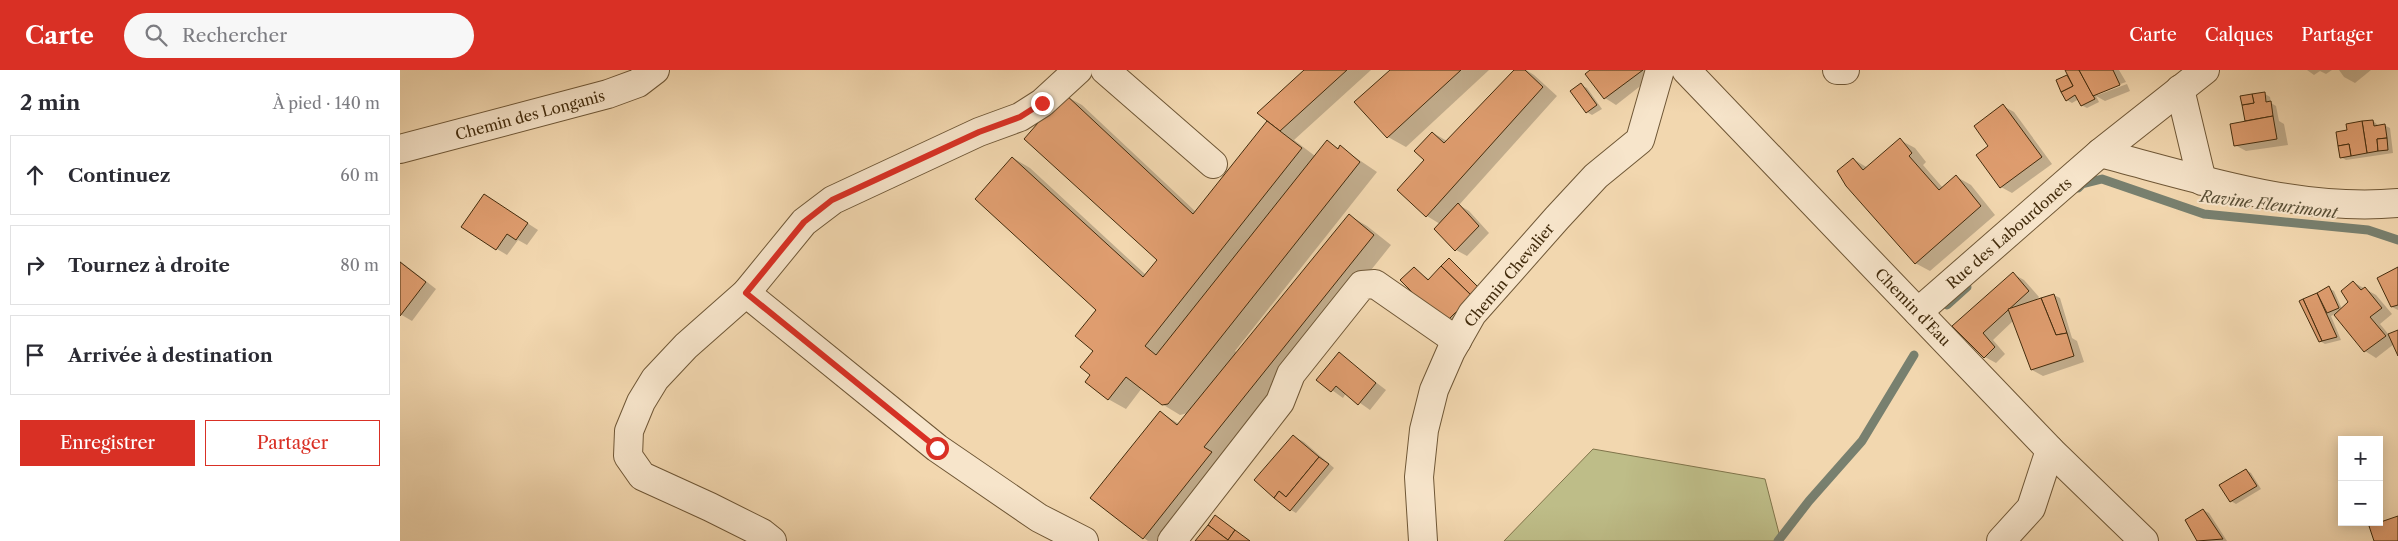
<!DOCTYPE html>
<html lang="fr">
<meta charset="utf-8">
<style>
:root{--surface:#fff;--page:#f7f7f7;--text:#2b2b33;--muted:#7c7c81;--line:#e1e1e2;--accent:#d93025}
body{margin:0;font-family:"Libre Caslon Text",serif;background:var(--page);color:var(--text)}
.controls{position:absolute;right:15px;bottom:15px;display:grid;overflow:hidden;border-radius:0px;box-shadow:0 2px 12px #0003}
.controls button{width:45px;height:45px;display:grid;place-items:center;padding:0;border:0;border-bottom:1px solid var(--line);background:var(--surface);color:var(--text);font:25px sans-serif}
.stop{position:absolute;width:15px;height:15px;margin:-11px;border:4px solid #d93025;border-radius:50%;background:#fff}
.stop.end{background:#d93025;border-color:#fff;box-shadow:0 1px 5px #0008}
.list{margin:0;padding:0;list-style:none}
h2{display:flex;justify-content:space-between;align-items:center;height:65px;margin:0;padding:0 20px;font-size:21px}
h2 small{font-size:16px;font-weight:400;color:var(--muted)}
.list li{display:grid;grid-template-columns:32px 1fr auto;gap:15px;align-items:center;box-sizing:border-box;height:80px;margin:0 10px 10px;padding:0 10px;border:1px solid var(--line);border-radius:0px}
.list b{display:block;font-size:19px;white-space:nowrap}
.list em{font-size:16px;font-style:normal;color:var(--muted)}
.actions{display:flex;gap:10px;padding:15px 20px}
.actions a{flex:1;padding:11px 0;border:1px solid var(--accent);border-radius:0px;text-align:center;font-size:18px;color:var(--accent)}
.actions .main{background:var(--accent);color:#fff}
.icon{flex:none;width:28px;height:28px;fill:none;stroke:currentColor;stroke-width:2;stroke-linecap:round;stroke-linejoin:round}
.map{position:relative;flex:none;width:1998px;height:471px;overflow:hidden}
header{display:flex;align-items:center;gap:30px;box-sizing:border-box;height:70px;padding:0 25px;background:var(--accent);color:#fff}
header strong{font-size:24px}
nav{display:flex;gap:28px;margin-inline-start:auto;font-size:18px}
.search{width:350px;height:45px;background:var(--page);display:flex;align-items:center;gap:12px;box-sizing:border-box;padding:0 18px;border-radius:28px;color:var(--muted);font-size:19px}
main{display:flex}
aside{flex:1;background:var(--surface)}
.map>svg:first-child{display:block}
</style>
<header>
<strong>Carte</strong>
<div class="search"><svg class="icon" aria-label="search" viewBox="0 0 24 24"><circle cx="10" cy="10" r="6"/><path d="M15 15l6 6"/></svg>Rechercher</div>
<nav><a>Carte</a><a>Calques</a><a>Partager</a></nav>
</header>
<main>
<aside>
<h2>2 min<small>À pied · 140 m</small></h2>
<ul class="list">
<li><svg class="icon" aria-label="ahead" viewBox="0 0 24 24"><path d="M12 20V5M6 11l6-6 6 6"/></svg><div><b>Continuez</b></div><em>60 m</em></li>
<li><svg class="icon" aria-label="right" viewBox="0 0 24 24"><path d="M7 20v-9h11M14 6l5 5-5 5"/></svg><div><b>Tournez à droite</b></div><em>80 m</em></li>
<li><svg class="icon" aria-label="arrive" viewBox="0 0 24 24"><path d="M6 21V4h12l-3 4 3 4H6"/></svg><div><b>Arrivée à destination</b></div></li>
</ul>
<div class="actions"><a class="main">Enregistrer</a><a>Partager</a></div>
</aside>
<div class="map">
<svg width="1998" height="471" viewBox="0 0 1998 471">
<rect width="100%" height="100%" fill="#f2d7af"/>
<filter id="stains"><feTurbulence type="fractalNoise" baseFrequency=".004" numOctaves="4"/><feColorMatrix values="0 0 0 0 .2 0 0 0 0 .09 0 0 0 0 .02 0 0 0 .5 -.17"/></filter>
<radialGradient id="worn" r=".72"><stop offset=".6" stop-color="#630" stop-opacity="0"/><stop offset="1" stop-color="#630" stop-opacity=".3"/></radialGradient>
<polygon fill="#bebd88" stroke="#80744a" points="1193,379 1365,409 1381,471 1104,471"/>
<g fill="#0003">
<polygon points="906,0 971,0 894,70 915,86 927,72 940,79 940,77 977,102 835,281 837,283 950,146 967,156 991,175 821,388 767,471 748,471 692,428 760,342 779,354 788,343 780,345 762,334 742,318 726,339 708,329 692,305 698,240 613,88 630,98 746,205 759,189 664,25 682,35 796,142 868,52 872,55"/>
<polygon points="991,0 1089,0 1006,77 988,67"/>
<polygon points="1116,0 1126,0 1134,5 1157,26 1059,135 1069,141 1089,163 1067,186 1056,180 1036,159 1040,154 1027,146 999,120 1026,90 1033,63 1047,71"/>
<polygon points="1192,0 1255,0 1257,3 1216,35 1205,28 1187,4"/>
<polygon points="1666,0 1719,0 1726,12 1698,22 1698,25 1727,14 1730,21 1705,31 1696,26 1699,32 1687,38 1681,35 1679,29 1672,33 1667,30 1658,11 1669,6"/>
<polygon points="1907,0 1932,0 1926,4 1920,1 1914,5"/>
<polygon points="1939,0 1971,0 1955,13 1944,7"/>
<polygon points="1181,15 1187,18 1202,39 1192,45 1187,42"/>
<polygon points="1865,24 1870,27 1871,33 1876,36 1879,51 1884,54 1888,75 1846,81 1835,75 1849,52 1846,50"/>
<polygon points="1603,36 1614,42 1652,94 1612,123 1601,117 1590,76"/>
<polygon points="1973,51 1979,56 1984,55 1990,58 1993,83 1946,90 1941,87 1948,61"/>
<polygon points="1500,70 1515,78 1526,92 1523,95 1543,118 1557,107 1571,115 1595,145 1530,201 1515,193 1453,89 1468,98"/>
<polygon points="84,125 138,160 127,175 118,170 107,185 97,179"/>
<polygon points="1050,189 1084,222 1056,260 1014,198 1030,210"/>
<polygon points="0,191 36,219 12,251 0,244"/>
<polygon points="1998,199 1998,240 1992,237"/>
<polygon points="1613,204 1624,210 1639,227 1634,232 1654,225 1660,228 1672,268 1677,271 1684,292 1643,306 1632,300 1614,250 1593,270 1605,284 1596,293 1585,287 1553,256"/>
<polygon points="1953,212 1976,225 1992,244 1980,254 1989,265 1998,261 1998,283 1994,274 1976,288 1965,281 1935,244 1931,246 1941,270 1925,274 1920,271 1901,232 1929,218 1934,221 1942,239 1950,232"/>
<polygon points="939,284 986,320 970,340 946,323 943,328 918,310"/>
<polygon points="893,366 904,372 934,398 896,443 891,440"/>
<polygon points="1846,400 1851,403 1861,419 1836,434 1831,431"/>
<polygon points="1803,440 1809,443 1827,471 1799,471 1786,451"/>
</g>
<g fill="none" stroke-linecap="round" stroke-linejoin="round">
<g stroke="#78806f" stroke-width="9">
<polyline points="1678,118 1682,114 1702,109 1804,144 1968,160 1998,170"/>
<polyline points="1547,235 1567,217"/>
<polyline points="1378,471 1409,431 1462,371 1514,285"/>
</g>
</g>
<g fill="#df9d6f" stroke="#432c0d">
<polygon points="904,0 947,0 880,61 857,43"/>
<polygon points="990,0 1061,0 987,68 954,32"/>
<polygon points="1114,0 1125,0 1143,17 1026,147 997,120 1024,90 1014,81 1032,62 1044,73"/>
<polygon points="1190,0 1243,0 1204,29 1185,4"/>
<polygon points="1665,0 1679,0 1695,29 1681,36 1675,25 1666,31 1661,22 1673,16"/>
<polygon points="1679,0 1713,0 1720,15 1693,26"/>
<polygon points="1667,5 1673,16 1661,22 1656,10"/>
<polygon points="1181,13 1197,35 1186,43 1170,21"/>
<polygon points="1865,22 1866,32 1871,31 1873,46 1845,51 1842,35 1854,33 1852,24"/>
<polygon points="664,23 793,144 867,51 902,78 745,276 756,285 927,70 938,79 940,75 960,92 768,334 762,335 726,307 708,330 685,312 690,305 680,297 693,281 675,266 696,240 575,129 612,87 743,207 757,190 624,69"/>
<polygon points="1852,24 1854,33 1842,35 1840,26"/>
<polygon points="1603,34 1642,87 1600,118 1576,85 1588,76 1574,56"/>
<polygon points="1873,46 1877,69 1834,76 1830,54"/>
<polygon points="1973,50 1974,56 1985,54 1987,68 1977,69 1978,81 1967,83 1962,51"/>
<polygon points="1962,51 1967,83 1951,86 1949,74 1938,76 1936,62 1947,60 1946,54"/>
<polygon points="1500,68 1512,83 1509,86 1539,120 1556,105 1581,136 1515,194 1446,116 1437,101 1453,88 1463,100"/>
<polygon points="1987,68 1988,80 1978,81 1977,69"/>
<polygon points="1949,74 1951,86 1940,88 1938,76"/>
<polygon points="84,124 128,153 116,170 107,164 96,180 61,157"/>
<polygon points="1058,133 1079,156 1055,181 1034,159"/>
<polygon points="949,144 974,165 804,377 812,382 743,469 690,428 760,341 777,355"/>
<polygon points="1049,188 1079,218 1072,226 1041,196"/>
<polygon points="0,192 26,212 0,246"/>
<polygon points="1041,196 1072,226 1044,254 1000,210 1014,197 1028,210"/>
<polygon points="1998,197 1998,235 1991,237 1977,208"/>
<polygon points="1613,202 1629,221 1583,263 1595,277 1584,288 1552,256"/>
<polygon points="1953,211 1961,220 1965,217 1982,238 1970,247 1986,266 1964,282 1934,245 1948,232 1941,221"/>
<polygon points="1929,216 1939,238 1927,243 1917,223"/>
<polygon points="1917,223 1937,267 1922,271 1903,229"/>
<polygon points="1654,224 1667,263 1656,265 1641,228"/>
<polygon points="1641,228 1656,265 1667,263 1674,286 1631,300 1608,239"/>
<polygon points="1903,229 1922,271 1919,272 1899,231"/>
<polygon points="1998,260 1998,286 1988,264"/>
<polygon points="939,282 976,313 958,335 936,316 931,322 916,310"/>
<polygon points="893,365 919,387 886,427 879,421 874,428 854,410"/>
<polygon points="919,387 929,394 890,441 874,428 879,421 886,427"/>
<polygon points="1846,399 1857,416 1830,432 1819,415"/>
<polygon points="1803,439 1823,469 1797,471 1785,450"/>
<polygon points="815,445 835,460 828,470 808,455"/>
<polygon points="1998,446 1998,471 1974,471 1969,456"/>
<polygon points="808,455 828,470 835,460 850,471 795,471"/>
</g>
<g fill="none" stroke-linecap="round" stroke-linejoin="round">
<defs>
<g id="minor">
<polyline points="705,0 813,94"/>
<polyline points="1286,0 1650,380 1744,471"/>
<polyline points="1437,0 1445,0"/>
<polyline points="1780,19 1802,111"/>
<polyline points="0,79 208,24 238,13 255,0"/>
<path d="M1700 83C1797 108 1897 142 1998 133"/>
<polyline points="346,223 537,378 639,448 684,471"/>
<polyline points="1518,242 1700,83 1805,0"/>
<polyline points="372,471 362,463 310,437 242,406 228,386 229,361 241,332 255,309 286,276 346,223 404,152 433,130 579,62 620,47 642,33 678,0"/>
<polyline points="772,471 880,332 891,304 962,215 975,214 1057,271"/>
<polyline points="1023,471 1019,407 1024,360 1034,320 1051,281 1072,244 1157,148 1196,106 1240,70 1260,0"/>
<polyline points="1601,471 1631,438 1650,380"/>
</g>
</defs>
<use href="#minor" stroke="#6f5736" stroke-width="30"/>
<use href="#minor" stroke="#f7e5cb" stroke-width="28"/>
</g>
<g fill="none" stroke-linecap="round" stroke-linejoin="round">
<polyline stroke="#d93025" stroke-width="6" points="537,378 346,223 404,152 432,130 579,62 620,47 642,33"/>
</g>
<g text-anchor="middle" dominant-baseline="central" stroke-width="4" stroke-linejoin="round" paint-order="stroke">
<g font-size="15" fill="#432c0d" stroke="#f7e5cb">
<text transform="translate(130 45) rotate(-15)">Chemin des Longanis</text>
<text transform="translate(1609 163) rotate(-41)">Rue des Labourdonets</text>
<text transform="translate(1109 205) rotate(-50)">Chemin Chevalier</text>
<text transform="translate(1513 237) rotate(46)">Chemin d'Eau</text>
</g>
<g font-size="16" font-style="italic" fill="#594f36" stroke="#f7e5cb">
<text transform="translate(1869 134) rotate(7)">Ravine Fleurimont</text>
</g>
</g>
<rect width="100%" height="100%" filter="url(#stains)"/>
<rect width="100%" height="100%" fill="url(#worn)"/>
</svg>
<div class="controls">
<button>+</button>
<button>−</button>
</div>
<div class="stop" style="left:537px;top:378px"></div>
<div class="stop end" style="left:642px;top:33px"></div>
</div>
</main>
